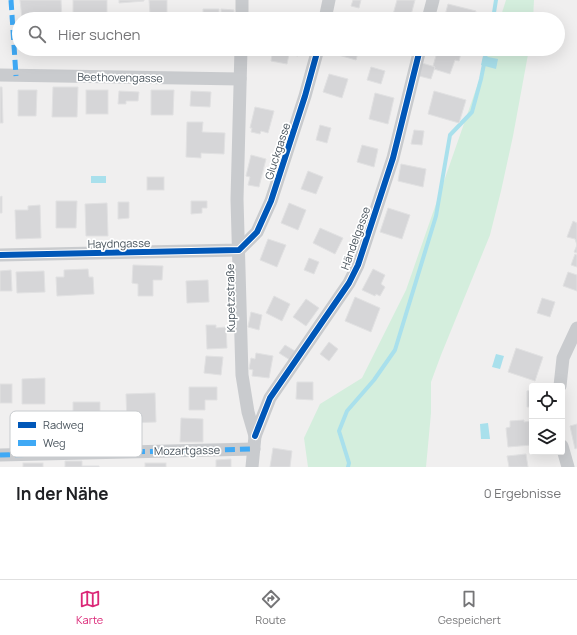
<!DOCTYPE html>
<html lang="de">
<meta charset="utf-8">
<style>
:root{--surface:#fff;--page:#f6f6f6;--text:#202124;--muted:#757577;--line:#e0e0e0;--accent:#db2777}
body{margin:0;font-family:Manrope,sans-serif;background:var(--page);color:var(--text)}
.controls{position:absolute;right:12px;bottom:12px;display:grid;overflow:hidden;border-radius:4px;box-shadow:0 4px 16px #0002}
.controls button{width:36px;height:36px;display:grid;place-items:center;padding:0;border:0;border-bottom:1px solid var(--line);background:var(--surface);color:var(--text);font:20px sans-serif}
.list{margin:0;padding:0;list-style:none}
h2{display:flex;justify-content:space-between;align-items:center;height:52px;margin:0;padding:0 16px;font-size:17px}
h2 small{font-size:13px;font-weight:400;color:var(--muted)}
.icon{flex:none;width:22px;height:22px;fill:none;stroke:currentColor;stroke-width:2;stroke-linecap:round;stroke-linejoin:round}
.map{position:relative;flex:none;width:577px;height:467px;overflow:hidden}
.search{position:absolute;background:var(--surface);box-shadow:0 4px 16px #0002;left:12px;right:12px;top:12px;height:44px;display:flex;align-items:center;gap:10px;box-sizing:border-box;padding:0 14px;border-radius:22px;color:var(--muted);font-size:15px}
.sheet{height:112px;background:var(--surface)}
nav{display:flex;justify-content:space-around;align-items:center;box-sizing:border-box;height:56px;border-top:1px solid var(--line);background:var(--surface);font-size:11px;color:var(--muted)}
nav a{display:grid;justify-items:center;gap:2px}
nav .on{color:var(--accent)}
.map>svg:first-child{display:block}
</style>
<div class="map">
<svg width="577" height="467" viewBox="0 0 577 467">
<rect width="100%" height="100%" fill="#f0efef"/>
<g fill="#d4eedd">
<polygon points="506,0 534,0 533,19 500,19"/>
<polygon points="490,49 529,49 513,136 501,191 490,235 441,355 431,382 431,413 426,467 308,467 304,438 320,404 362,378 406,290"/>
</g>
<g fill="#a9e0ec">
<polygon points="483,56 498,59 496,69 481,65"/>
<rect x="91" y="176" width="15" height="7"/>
<polygon points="496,354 504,356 500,369 492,367"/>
<polygon points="488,423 490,439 481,439 480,424"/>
</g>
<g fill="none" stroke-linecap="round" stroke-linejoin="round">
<g stroke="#a9e0ec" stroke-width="4">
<polyline points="493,19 496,0"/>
<polyline points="348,467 349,463 339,431 347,411 374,380 395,350 436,216 450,135 472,112 481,79 487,49"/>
</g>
</g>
<g fill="#d6d6d8" stroke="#e1e1e2">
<polygon points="20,0 61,0 62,19 22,19"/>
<rect x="73" y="0" width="34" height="13"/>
<polygon points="119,0 144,0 144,1 119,3"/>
<polygon points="149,0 167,0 167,13 150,14"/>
<polygon points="353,0 361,0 359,8 351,6"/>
<polygon points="397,0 415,0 410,19 392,18"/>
<polygon points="448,4 476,11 474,19 444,19"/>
<polygon points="203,9 219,9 219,19 194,19 194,16 203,16"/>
<polygon points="221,9 234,10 234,19 221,19"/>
<polygon points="273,49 300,49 298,56 289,54 287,64 271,61"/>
<polygon points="336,49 359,49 356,60 335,54"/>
<polygon points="438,49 462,49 459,61 455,60 450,74 434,69 435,67 433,66"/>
<polygon points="422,63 435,67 431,79 419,76"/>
<polygon points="371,67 385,71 381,84 367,80"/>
<polygon points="329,74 348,79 342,98 323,92"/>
<polygon points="0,87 2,87 3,123 0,123"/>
<polygon points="53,87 78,87 77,117 52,117"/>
<polygon points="18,90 37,90 36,116 18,116"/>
<rect x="86" y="90" width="22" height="24"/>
<polygon points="151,90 174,90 173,115 151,115"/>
<polygon points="119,91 139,92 138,101 126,101 126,104 118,104"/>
<polygon points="191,91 211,92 210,107 190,106"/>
<polygon points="434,91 466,100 459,123 428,114"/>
<polygon points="375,93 394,98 388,124 369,119"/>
<polygon points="255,107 274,111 268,133 261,131 260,134 251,132 252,128 250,128"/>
<polygon points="187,122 203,122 202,132 225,133 224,154 201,153 201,158 186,157"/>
<polygon points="320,125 331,128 327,143 316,140"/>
<polygon points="414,130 424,131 422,145 411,144"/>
<polygon points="362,145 378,149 374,167 357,162"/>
<polygon points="251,155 266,159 259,187 248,185 250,177 246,176"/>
<polygon points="401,164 426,169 423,187 398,181"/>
<polygon points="308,171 323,177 316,194 301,189"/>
<rect x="147" y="177" width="17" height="13"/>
<polygon points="2,196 2,213 0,213 0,197"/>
<polygon points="56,201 77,201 76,228 56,228"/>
<polygon points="191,201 207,201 207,208 202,208 202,213 191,214"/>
<polygon points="118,202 129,202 129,218 118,219"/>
<polygon points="107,203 108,236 86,236 85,204"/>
<polygon points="289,203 306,210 298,230 281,223"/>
<polygon points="40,205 41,238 16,239 15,210 28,210 28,206"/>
<polygon points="388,208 410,215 402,239 380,232"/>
<polygon points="573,221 577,223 577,253 574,252 577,245 575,239 567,237"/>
<polygon points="320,228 343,238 335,254 313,243"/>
<polygon points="268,239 286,245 277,267 260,260"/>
<polygon points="575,254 577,255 577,267 571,265"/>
<polygon points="309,258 319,262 314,274 304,270"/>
<polygon points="133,265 163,266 162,280 153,280 153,296 138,296 138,284 132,283"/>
<polygon points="88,269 89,277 93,277 94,294 57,296 56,277 64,277 64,270"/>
<polygon points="373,269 385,275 381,284 385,287 380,296 376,294 375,296 362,290"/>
<polygon points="11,270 12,291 0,291 0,271"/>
<polygon points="44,271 45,292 17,293 16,272"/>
<polygon points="568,272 577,275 577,291 563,286"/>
<polygon points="208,280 209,302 187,303 186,281"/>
<polygon points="274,296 290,304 282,321 266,313"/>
<polygon points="355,297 380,308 371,332 345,321"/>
<polygon points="542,298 555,302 550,317 537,313"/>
<polygon points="306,299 319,308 306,326 293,317"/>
<polygon points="251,312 262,315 259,330 248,327"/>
<polygon points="206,325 216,325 216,328 226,327 227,348 207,349"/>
<polygon points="329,342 338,349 329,361 320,354"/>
<polygon points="285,345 295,351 290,360 279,353"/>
<polygon points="516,348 543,357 535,381 508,372"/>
<polygon points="256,353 273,356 269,378 252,376 253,370 249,369 251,358 255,359"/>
<polygon points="206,356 223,357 221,375 204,373"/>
<polygon points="45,378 45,404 22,404 22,379"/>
<polygon points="297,382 313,382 313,400 296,399"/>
<rect x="0" y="384" width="12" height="19"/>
<polygon points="189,387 217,387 217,400 205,400 205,410 189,410"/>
<polygon points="532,390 532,407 527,407 527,391"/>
<polygon points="155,393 156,422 127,423 126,394"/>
<polygon points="73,402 100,402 100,427 73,428"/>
<polygon points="181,418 203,419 203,442 180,442"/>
<polygon points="524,420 524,422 532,421 532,445 508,447 506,428 510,427 510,421"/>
<polygon points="577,424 577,448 575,449 570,426"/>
<polygon points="273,448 292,451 290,467 270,467"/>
<polygon points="526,454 528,467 509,467 507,456"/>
<polygon points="231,459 231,467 216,467 216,460"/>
<polygon points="65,461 82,461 82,466 99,466 99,467 65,467"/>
<rect x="23" y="463" width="20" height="4"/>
<rect x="145" y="463" width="21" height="4"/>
</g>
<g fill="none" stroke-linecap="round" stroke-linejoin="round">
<g stroke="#c9cbce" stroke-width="13">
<polyline points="242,19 242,0"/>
<polyline points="325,19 329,0"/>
<polyline points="428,19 433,0"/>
<polyline points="241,49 237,199 242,375 248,412 255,436 252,467"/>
<polyline points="0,75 240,79"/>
<polyline points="0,255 239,250 257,232 271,201 305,96 318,49"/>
<polyline points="560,386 563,358 577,328"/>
<polyline points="255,436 270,398 349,283 358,265 393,158 420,49"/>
<polyline points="562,446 568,467"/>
<polyline points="0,455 254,449"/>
</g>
<g stroke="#3fa9f5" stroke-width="5" stroke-dasharray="10 5" stroke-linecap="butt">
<polyline points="11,0 16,76"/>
<polyline points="0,455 254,449"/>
</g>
<defs>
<g id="cycleway">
<polyline points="0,255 239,250 257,232 271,201 305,96 318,49"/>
<polyline points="255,436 270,398 349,283 358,265 393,158 420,49"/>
</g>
</defs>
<use href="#cycleway" stroke="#fff" stroke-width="8"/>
<use href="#cycleway" stroke="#0057b8" stroke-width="6"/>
</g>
<g text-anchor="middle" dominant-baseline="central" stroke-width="3.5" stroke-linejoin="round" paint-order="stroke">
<g font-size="11" fill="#47525b" stroke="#fff">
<text transform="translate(120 77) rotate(1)">Beethovengasse</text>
<text transform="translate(277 151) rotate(-72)">Gluckgasse</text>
<text transform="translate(355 238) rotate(-70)">Händelgasse</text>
<text transform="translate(119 243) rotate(-1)">Haydngasse</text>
<text transform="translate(230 298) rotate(-91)">Kupetzstraße</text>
<text transform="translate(187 450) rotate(-1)">Mozartgasse</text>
</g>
</g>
<rect x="10" y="411" width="132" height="46" rx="6" fill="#fff" stroke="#c8cbce" stroke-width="1"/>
<rect x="18" y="422" width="18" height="6" fill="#0057b8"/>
<rect x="18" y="440" width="18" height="6" fill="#3fa9f5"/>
<g font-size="11" fill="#47525b">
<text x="43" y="429">Radweg</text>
<text x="43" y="447">Weg</text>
</g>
</svg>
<div class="controls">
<button><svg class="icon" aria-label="locate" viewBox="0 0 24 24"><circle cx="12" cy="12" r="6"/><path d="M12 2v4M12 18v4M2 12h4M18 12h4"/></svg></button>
<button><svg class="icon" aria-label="layers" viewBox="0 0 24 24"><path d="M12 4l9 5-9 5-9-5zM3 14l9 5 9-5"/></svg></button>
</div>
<div class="search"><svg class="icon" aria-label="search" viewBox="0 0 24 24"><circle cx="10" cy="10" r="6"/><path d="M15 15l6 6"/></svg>Hier suchen</div>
</div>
<section class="sheet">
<h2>In der Nähe<small>0 Ergebnisse</small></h2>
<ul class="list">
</ul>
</section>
<nav>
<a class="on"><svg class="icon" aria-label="map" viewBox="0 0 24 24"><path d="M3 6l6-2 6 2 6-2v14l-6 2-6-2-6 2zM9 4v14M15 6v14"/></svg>Karte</a>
<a><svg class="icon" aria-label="directions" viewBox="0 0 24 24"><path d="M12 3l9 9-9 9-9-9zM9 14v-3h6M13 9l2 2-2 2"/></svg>Route</a>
<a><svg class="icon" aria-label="saved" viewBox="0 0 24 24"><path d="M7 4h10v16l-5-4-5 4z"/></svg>Gespeichert</a>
</nav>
